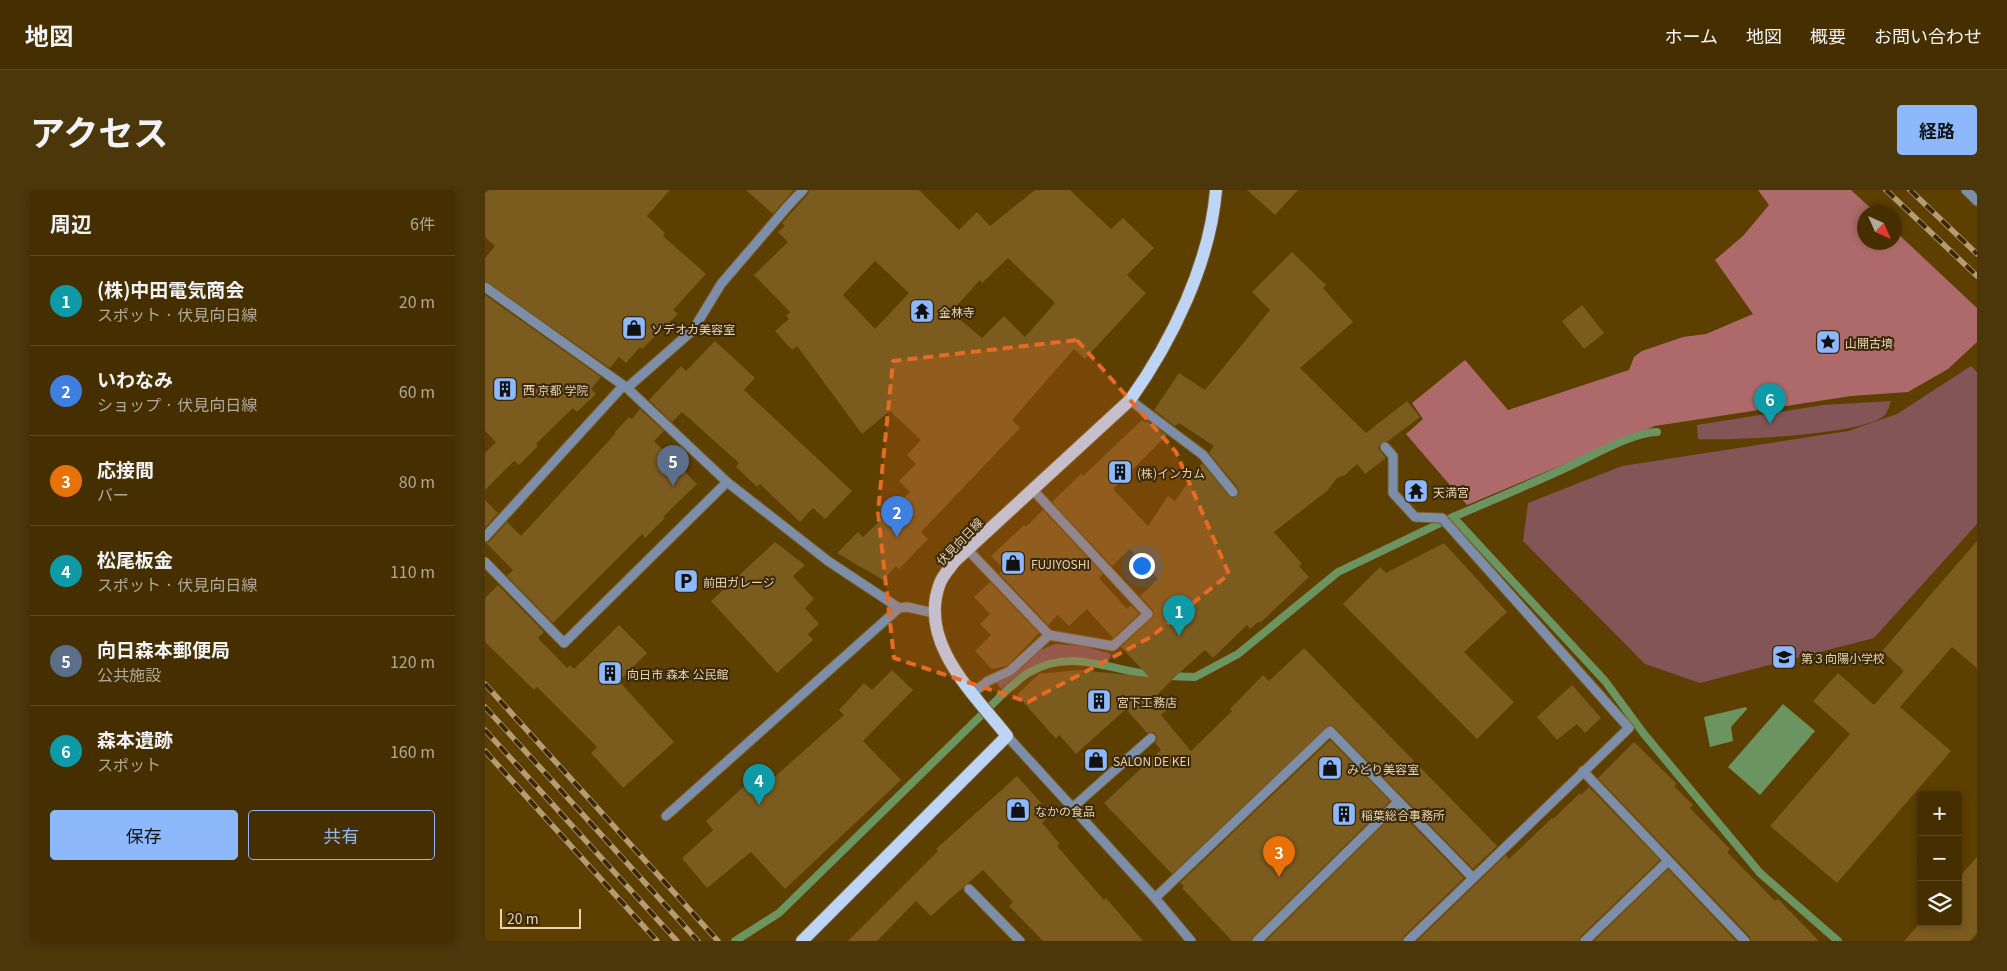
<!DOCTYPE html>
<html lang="ja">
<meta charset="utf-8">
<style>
:root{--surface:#452f01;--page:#4c370b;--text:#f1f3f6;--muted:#b0a999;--line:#5d4a23;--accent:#8db9fc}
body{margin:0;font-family:Georgia,"Noto Sans JP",serif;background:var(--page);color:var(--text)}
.controls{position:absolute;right:15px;bottom:15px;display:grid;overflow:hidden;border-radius:5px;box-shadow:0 2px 8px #0003}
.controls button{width:45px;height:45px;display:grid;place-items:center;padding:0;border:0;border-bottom:1px solid var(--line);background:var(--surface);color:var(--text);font:25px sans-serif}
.compass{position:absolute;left:1372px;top:15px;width:45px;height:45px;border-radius:50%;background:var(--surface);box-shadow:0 2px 8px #0003;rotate:135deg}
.scale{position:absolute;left:15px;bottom:12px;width:81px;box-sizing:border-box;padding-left:5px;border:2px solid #e8d3b1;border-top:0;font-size:14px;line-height:18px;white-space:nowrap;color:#e8d3b1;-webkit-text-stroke:4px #39280a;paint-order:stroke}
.you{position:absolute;left:656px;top:375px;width:18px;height:18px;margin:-12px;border:4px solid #fff;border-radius:50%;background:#1a73e8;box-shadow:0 0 0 8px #1a73e833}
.badge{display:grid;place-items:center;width:32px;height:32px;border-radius:50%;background:var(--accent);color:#fff;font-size:16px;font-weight:700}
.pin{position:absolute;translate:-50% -41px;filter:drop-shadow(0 1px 2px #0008)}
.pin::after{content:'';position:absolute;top:26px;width:18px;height:15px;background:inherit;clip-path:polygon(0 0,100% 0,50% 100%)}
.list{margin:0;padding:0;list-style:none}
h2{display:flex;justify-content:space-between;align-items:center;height:65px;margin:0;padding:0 20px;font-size:21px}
h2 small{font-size:16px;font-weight:400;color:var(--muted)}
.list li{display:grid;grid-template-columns:32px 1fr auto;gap:15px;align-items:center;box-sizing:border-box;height:90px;padding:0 20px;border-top:1px solid var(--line)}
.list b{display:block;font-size:19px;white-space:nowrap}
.list p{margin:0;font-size:16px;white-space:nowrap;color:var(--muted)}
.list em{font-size:16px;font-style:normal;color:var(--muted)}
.actions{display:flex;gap:10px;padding:15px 20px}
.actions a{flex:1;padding:11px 0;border:1px solid var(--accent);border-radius:5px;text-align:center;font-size:18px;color:var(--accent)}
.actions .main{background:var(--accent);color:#111}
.icon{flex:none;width:28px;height:28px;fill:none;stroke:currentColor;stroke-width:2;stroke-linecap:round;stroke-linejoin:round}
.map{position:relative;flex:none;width:1492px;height:751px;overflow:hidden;border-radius:5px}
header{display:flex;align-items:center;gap:30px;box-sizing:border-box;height:70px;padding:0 25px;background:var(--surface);border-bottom:1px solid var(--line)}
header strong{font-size:24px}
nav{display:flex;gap:28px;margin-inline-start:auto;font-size:18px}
.intro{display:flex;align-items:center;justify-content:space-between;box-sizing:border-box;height:120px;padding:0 30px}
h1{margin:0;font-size:35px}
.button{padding:12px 22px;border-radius:5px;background:var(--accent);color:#111;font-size:18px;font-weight:700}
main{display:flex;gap:30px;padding:0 30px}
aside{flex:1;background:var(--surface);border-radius:5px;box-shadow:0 2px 8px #0003}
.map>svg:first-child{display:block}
</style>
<header>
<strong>地図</strong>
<nav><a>ホーム</a><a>地図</a><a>概要</a><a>お問い合わせ</a></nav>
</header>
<div class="intro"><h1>アクセス</h1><a class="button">経路</a></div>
<main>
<aside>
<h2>周辺<small>6件</small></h2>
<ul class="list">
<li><span class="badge" style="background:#0f9aa8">1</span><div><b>(株)中田電気商会</b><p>スポット · 伏見向日線</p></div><em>20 m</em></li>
<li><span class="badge" style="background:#3f7fe0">2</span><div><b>いわなみ</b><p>ショップ · 伏見向日線</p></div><em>60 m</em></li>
<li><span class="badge" style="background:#e8710a">3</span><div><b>応接間</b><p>バー</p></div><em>80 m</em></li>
<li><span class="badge" style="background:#0f9aa8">4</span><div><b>松尾板金</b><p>スポット · 伏見向日線</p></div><em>110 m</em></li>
<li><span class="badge" style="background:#5c6f8a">5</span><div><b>向日森本郵便局</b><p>公共施設</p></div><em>120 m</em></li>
<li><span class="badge" style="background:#0f9aa8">6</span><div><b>森本遺跡</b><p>スポット</p></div><em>160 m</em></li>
</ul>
<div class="actions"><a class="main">保存</a><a>共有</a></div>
</aside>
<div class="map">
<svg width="1492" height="751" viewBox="0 0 1492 751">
<rect width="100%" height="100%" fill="#5c3f01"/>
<g fill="#835556">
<polygon points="1486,176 1492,182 1492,334 1389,448 1215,493 1160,474 1038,351 1043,313 1137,276 1363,241 1412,224"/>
<path d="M1406 211C1404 216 1403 221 1400 225 1380 245 1244 251 1213 249L1212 235 1338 215Z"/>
<path d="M570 454 598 456 626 464 623 472C575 462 554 466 516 499L511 492 549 463Z"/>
</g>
<polygon fill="#ae6a6b" points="1273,0 1366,0 1390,22 1380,22 1380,52 1410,52 1410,41 1492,118 1492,152 1463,179 1423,202 1366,206 1170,236 982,315 921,244 938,229 927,213 980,170 1023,220 1144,180 1149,167 1157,161 1198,147 1221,144 1268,124 1230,70 1258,46 1284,15"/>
<g fill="#6c9461">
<polygon points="1298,514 1330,541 1275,605 1243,577"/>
<polygon points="1261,517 1262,519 1246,537 1248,551 1225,557 1219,527"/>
</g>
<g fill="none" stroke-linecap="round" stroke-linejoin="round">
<g stroke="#6c9461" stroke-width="8">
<path d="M968 327C1008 310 1048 293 1087 275 1109 265 1149 242 1172 242"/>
<polyline points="682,486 710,487 753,464 853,382 968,327 1120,491 1159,544 1275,683 1353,751"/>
<path d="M250 751 294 723 523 499C530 494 537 486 545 482 588 457 627 482 671 485"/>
</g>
</g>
<g fill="#7b5b1e" fill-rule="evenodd">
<polygon points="0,0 185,0 162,26 180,43 178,46 221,84 188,120 193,124 157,159 155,157 141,173 134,167 125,178 0,91 0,68 10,56 0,47"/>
<polygon points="261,0 309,0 288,24"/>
<path d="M324 0H434L474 40 492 22 505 36 550 0H585L626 39 638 28 669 58 642 85 661 103 600 169 589 159 527 230 535 238 436 342 443 349 414 379 411 376 398 390 352 363 373 342 378 347 425 302 414 291 431 274 422 265 436 250 405 221 377 244 312 156 307 160 290 141 304 129 301 126 305 122 269 85 303 52 293 42 300 36 297 33 323 4ZM523 68 570 113 540 147 519 126 497 148 466 122 495 90 497 93ZM390 71 424 103 390 139 358 105Z"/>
<polygon points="762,0 813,0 790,25"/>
<polygon points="807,62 841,95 838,98 868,132 815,178 881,243 922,211 935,227 903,251 896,253 893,258 901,268 880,284 872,274 860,285 852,288 842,301 789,342 817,374 814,376 824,387 775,433 773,432 765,439 762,435 728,468 720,460 692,485 673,504 685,517 676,525 706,561 747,521 745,519 778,485 784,491 819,458 1012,656 988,679 849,537 844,535 687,684 619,613 676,560 670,553 672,550 671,544 668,542 662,543 641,519 591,564 574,545 571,549 532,505 554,484 594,480 664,487 636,457 669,426 668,420 655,406 673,389 645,359 627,376 567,312 596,284 598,286 657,230 661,233 662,231 682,245 628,299 663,336 683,306 690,311 717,273 744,306 748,308 752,306 754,302 753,298 724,263 729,256 694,233 690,236 669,220 694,183 720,200 785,120 767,102"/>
<polygon points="0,105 116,187 106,199 111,204 92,222 88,218 51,254 53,256 34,275 29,271 0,300 0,263 11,252 0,241"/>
<polygon points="1097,115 1119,143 1099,159 1077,131"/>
<polygon points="230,151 270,188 259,200 367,301 340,329 328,318 315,332 275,294 272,297 251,277 254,273 197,222 187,232 164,210 196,176 201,181"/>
<polygon points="155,219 179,241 169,251 212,294 178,327 180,328 160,348 157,344 68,433 22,386 28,380 1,353 5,351 22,332 36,346 130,244 130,242 144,227 147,229"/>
<polygon points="0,310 13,323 0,338"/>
<polygon points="558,320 618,384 614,388 642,419 646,415 654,424 628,448 602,419 584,436 573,425 563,435 514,383 519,379 506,366 539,335 541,337"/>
<polygon points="1492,351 1492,478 1467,457 1415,517 1466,561 1352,693 1285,636 1365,544 1328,511 1353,483 1389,515 1419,481 1397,461"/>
<polygon points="290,352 320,375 308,386 329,409 320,418 334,434 323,444 328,450 292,483 226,411"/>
<polygon points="959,353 1022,422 979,462 1029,512 992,549 858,414 895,377 901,383"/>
<polygon points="505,392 554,443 522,476 507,479 490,461 506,445 495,434 505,424 489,407"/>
<polygon points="13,395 59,442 53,448 82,478 85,475 89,479 134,435 162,463 134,491 189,552 138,598 106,563 112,557 52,497 49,500 0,452 0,408"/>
<polygon points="407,480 428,500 378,551 416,590 300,699 266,662 222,698 197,668 228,640 221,631 266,590 275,600 359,525 354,520 379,493 387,500"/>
<polygon points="1087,495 1116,528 1100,543 1092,534 1072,550 1052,527"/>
<polygon points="845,550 905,611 768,747 766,751 747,751 697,698 699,696 695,693"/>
<polygon points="1149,552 1192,594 1189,596 1208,615 1205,618 1245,659 1242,662 1290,711 1293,709 1334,751 1266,751 1265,747 1113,588"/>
<polygon points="532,586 566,624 557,633 575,654 572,656 619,710 621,708 658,751 558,751 524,716 528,712 498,680 446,726 431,711 392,751 363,751 453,661 451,659"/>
<polygon points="1104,597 1175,670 1096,746 1094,751 932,751 1021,665 1024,669 1067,628 1068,629 1095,603 1096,605"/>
<polygon points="913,620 979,688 919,746 917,751 781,751"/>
<polygon points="1492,667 1492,743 1485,751 1419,751 1436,732 1473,732 1473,688"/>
<polygon points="1183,679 1251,751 1109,751"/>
</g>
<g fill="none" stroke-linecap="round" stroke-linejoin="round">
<defs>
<g id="minor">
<polyline points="1481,0 1492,11"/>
<polyline points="0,97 142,198 242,292 343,371 414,418 422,417 449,423"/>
<polyline points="142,198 208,140 236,94 302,17 318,0"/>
<polyline points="645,210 718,265 748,302"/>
<polyline points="900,257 908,266 908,303 930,327 957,328 1144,538 923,751"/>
<polyline points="0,347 138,196"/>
<polyline points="483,360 564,445"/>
<polyline points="0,372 79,453 242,292"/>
<polyline points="488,503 503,491 525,481 564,445 628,456 663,424 548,300"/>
<polyline points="522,546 670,708 706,751"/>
<polyline points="1098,581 1260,751"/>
<polyline points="587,618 666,548"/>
<polyline points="181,626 414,418"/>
<polyline points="484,699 535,751"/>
<polyline points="670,708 845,541 988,688"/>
<polyline points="772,751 913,612"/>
<polyline points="1100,751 1183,671"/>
</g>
<path id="major" d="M317 751 522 546C489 504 432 452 455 393 458 385 465 378 470 371L645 210C687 151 725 73 731 0"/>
</defs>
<use href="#minor" stroke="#785d24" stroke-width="11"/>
<use href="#major" stroke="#785d24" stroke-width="14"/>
<use href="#minor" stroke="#7c8ea9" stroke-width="9"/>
<use href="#major" stroke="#bed4f5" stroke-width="12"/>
<defs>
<g id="rail">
<polyline points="1401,0 1492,86"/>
<polyline points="1425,0 1492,64"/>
<polyline points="0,494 233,751"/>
<polyline points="0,517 213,751"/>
<polyline points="0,540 192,751"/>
<polyline points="0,561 172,751"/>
</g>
</defs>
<use href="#rail" stroke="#b59d71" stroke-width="5.5"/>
<use href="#rail" stroke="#39280a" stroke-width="4" stroke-dasharray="11" stroke-linecap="butt"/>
</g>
<path fill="#e86b25" fill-opacity="0.2" stroke="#e86b25" stroke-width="4" stroke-dasharray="10 6" stroke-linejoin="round" d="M592 150 691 262 744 384 666 447 543 512 409 468 393 322 408 171Z"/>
<defs>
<symbol id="temple-square" viewBox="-11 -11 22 22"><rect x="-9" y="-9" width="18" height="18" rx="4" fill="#8db9fc" stroke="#39280a"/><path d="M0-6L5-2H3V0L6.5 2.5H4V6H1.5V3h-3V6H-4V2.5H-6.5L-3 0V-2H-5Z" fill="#111"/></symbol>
<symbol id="shop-square" viewBox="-11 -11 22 22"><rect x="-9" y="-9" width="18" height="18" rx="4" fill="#8db9fc" stroke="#39280a"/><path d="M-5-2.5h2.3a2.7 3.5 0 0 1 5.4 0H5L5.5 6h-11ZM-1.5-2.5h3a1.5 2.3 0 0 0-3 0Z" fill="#111"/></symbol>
<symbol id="sight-square" viewBox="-11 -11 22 22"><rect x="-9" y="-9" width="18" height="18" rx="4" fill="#8db9fc" stroke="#39280a"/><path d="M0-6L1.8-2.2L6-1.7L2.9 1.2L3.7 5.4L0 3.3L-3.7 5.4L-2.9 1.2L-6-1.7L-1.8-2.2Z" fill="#111"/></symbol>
<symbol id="building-square" viewBox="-11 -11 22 22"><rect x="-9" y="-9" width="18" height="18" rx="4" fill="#8db9fc" stroke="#39280a"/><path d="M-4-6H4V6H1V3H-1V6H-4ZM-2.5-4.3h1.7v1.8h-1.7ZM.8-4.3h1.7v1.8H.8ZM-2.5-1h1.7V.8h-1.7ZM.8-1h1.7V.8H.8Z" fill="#111"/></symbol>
<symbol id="parking-square" viewBox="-11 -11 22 22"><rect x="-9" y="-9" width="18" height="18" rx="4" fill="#8db9fc" stroke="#39280a"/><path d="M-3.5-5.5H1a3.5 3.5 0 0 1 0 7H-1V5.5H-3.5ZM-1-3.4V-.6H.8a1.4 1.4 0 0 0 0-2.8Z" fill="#111"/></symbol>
<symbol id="school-square" viewBox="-11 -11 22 22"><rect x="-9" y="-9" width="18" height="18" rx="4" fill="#8db9fc" stroke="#39280a"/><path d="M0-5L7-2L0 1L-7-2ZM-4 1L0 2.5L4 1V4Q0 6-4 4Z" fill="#111"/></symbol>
</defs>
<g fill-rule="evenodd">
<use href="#temple-square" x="423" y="107" width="28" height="28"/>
<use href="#shop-square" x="135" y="124" width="28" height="28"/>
<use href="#sight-square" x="1329" y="138" width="28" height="28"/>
<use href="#building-square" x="6" y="185" width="28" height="28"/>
<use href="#building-square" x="621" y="268" width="28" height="28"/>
<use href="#temple-square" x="917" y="287" width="28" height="28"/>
<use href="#shop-square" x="514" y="359" width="28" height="28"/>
<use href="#parking-square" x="187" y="377" width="28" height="28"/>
<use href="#school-square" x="1285" y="453" width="28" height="28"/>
<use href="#building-square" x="111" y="469" width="28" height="28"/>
<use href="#building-square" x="600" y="497" width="28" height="28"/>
<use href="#shop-square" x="597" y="556" width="28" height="28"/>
<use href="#shop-square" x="831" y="564" width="28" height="28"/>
<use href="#shop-square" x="519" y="606" width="28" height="28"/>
<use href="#building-square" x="845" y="610" width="28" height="28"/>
</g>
<g text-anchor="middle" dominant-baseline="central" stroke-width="4" stroke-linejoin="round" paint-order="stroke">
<g font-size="12" fill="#e8d3b1" stroke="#39280a" text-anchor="start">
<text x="454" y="121">金林寺</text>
<text x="166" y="138">ソデオカ美容室</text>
<text x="1360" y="152">山開古墳</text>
<text x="38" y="199">西 京都 学院</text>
<text x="652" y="282">(株)インカム</text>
<text x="948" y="301">天満宮</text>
<text x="546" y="373">FUJIYOSHI</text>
<text x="218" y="391">前田ガレージ</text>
<text x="1316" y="467">第３向陽小学校</text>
<text x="142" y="483">向日市 森本 公民館</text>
<text x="632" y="511">宮下工務店</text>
<text x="628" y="570">SALON DE KEI</text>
<text x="862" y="578">みどり美容室</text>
<text x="550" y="620">なかの食品</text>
<text x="876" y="624">稲葉総合事務所</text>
</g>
<g font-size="12" fill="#e8d3b1" stroke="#39280a">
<text transform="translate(474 351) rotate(-46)">伏見向日線</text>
</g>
</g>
</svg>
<div class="controls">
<button>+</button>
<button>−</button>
<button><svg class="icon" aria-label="layers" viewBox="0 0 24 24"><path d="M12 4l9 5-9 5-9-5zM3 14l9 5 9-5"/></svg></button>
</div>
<svg class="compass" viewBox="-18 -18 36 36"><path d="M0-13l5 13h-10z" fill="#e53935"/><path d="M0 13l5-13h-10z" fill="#b0a999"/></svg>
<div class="scale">20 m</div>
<div class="you"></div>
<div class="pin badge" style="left:694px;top:446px;background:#0f9aa8">1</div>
<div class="pin badge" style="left:412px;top:347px;background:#3f7fe0">2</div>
<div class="pin badge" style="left:794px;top:687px;background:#e8710a">3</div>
<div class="pin badge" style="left:274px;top:615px;background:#0f9aa8">4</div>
<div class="pin badge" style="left:188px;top:296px;background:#5c6f8a">5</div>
<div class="pin badge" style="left:1285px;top:234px;background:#0f9aa8">6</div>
</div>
</main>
